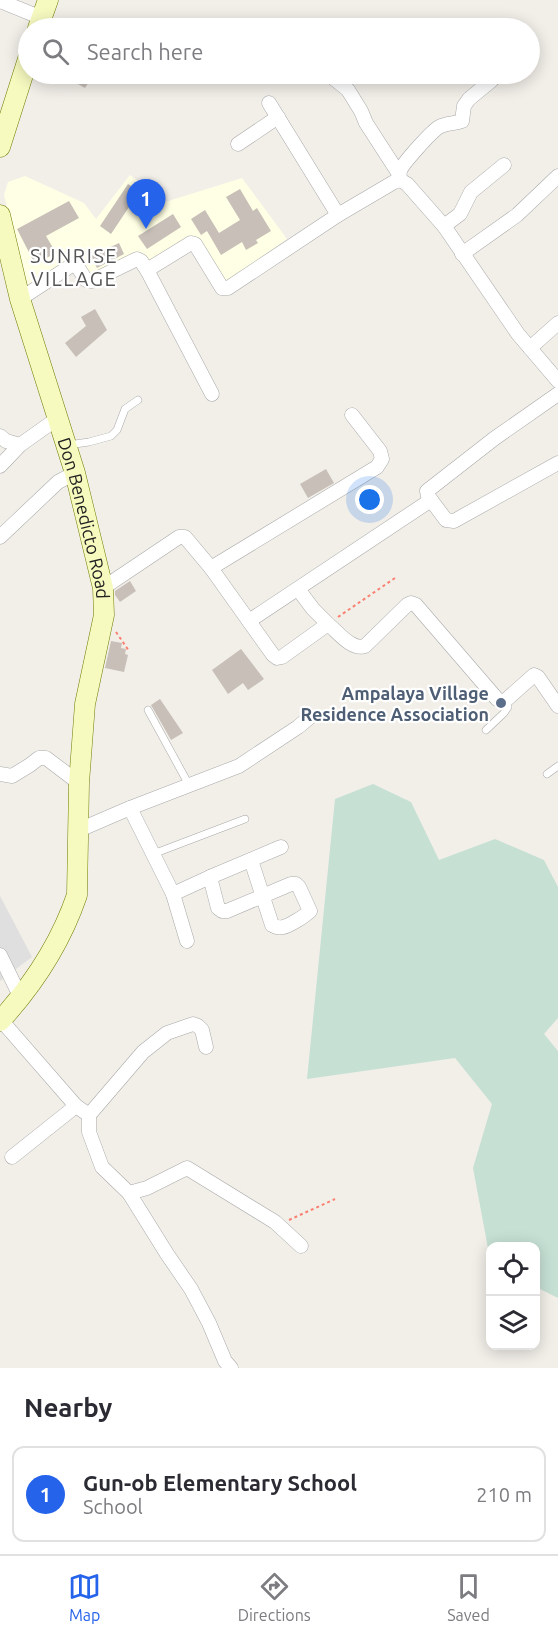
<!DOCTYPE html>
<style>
:root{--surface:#fff;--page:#f2f2f3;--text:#2b2b33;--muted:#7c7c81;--line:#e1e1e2;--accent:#2563eb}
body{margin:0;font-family:Ubuntu,sans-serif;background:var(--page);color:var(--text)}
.controls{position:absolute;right:18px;bottom:18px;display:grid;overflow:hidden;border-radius:12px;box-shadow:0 3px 15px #0003}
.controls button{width:54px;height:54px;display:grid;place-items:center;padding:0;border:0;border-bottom:2px solid var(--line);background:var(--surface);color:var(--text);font:30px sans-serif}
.you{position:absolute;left:370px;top:500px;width:21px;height:21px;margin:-15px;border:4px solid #fff;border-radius:50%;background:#1a73e8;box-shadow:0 0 0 9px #1a73e833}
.badge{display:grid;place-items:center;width:39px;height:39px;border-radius:50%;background:var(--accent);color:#fff;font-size:20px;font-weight:700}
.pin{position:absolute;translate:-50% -50px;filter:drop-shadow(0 2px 3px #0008)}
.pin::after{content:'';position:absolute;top:32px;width:21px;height:18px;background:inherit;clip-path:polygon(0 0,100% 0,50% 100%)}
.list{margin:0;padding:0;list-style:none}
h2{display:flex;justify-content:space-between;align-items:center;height:78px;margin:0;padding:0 24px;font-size:26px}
h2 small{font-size:20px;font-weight:400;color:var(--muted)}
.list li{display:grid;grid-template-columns:39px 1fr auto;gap:18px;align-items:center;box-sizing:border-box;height:96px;margin:0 12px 12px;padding:0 12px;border:2px solid var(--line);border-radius:12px}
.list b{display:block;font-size:22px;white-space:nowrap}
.list p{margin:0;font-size:20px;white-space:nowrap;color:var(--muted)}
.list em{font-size:20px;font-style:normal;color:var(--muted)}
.icon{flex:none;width:33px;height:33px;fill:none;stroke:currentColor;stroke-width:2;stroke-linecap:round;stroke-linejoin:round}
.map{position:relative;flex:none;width:558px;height:1368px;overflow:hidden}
.search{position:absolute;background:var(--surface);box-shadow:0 3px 15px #0003;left:18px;right:18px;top:18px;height:66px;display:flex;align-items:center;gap:15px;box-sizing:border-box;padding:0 21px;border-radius:33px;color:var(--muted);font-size:22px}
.sheet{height:186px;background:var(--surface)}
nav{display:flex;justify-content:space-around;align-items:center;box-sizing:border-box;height:84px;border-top:2px solid var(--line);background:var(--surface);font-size:16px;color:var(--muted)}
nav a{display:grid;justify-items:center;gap:3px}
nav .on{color:var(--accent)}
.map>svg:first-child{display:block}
</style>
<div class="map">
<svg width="558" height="1368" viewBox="0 0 558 1368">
<rect width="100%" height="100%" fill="#f2efe9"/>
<polygon fill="#e0dfdf" points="0,896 32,957 0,981"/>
<polygon fill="#ffffe5" points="130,175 165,202 242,178 287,239 225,282 202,242 184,239 151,261 135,255 88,275 75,257 27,285 4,195 8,182 25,176 84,203 96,219"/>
<polygon fill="#c6e0d4" points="373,784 411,802 439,860 495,839 544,860 558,887 558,1018 544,1034 558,1051 558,1298 536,1287 536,1246 490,1246 490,1259 473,1168 492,1104 455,1058 307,1079 335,799"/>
<g fill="#c7bfb8">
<polygon points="60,74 86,74 92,77 85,88"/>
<polygon points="128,184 159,204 152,214 133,201 111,234 100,226"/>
<polygon points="240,189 253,211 257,208 271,231 256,240 258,243 246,250 242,242 221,255 207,231 201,235 191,219 205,210 219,233 240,220 226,197"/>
<polygon points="69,201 79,218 46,236 56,253 35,264 17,229"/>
<polygon points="173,214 181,227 147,249 138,236"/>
<polygon points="119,243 124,254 97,268 91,256"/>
<polygon points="95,309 107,330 76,357 65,343 86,326 81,317"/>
<polygon points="326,469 334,483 308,498 300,484"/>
<polygon points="130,581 136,591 120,602 115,595 115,591"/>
<polygon points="111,641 122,643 121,648 126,649 125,654 128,655 124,672 105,668"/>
<polygon points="241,649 264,679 248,690 243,683 228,694 212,670"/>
<polygon points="160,699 183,733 171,740 151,705"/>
</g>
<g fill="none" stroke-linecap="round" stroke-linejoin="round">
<defs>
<g id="lane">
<polyline points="68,445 89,442 111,436 117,430 125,409 138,400"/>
<polyline points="148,710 189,785"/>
<polyline points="486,730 504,713 508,707 506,700"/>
<polyline points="547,774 558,766"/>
<polyline points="153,854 245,819"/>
</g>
<g id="street">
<polyline points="0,1 42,18"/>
<polyline points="331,74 332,77 348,90 361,111 366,123 399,174"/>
<polyline points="269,103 338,215"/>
<polyline points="238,144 278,117"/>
<path d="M400 180C400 176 399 175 400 171 402 164 432 131 439 127 446 123 454 124 462 121L464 106 469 99 492 80"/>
<polyline points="444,226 460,214 471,192 504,165"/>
<polyline points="462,254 517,215 558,176"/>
<polyline points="147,270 212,394"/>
<polyline points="20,299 72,265 77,266 86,280 92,281 137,259 141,261 147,270 191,243 195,244 222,288 228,288 338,215 394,182 400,180 407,184 444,226 518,334 558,381"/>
<polyline points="530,348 558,323"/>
<polyline points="558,394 495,438 427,491 428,496 446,520 454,521 558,463"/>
<polyline points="0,436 6,441 20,445"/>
<polyline points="0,466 20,445 58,418"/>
<polyline points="0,537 58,482 75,473"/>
<polyline points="211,568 377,467 382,459 380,451 352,415"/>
<path d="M103 588 179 537H185L211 568 273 655 277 658 282 657 328 624C338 632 352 651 365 646L407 605 411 603 416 605 497 699 501 701 506 700 534 675 538 677 558 706"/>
<polyline points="298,589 313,609 328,624"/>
<polyline points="249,621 431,500"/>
<polyline points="0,774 12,776 30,765 39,758 46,758 79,783"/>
<polyline points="130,808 173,894 187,941"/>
<polyline points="79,830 130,808 239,766 298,727 310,717"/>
<path d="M210 877 218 908 222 911H227L291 884H296L299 887 310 911C305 916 289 926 283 927 278 928 276 927 272 925L251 860"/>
<polyline points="173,894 210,877 281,847"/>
<polyline points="0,955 20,996"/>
<polyline points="1,1020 76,1106 89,1115"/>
<polyline points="206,1047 202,1030 198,1026 193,1024 167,1033 143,1052 89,1115 89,1132 102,1167 129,1193 147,1188 187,1168 275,1222 301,1246"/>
<polyline points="12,1157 76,1106"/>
<polyline points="129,1193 167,1254 191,1289 209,1323 225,1361 231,1368"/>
</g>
<g id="secondary">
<polyline points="38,28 48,0"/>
<polyline points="0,147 28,59"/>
<path id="s1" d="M0 215 20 299 75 473 103 588 104 615 85 704 79 783 77 895C61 942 33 985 0 1021"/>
</g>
</defs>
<use href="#lane" stroke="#a9a9a9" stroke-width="8"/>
<use href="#street" stroke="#a9a9a9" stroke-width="15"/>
<use href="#secondary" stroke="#707d05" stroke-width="21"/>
<g stroke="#fa8072" stroke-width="2" stroke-dasharray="3 3" stroke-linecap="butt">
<polyline points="338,617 395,578"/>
<polyline points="116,632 129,651"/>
<polyline points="289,1220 335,1199"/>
</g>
<use href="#lane" stroke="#fff" stroke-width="7"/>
<use href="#street" stroke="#fff" stroke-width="14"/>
<use href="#secondary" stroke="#f7fabf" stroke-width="20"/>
</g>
<circle fill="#5c6f8a" stroke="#fff" stroke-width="2" cx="501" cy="703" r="6"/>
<g text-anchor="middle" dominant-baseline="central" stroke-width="4.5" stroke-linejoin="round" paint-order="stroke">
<g font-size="18" fill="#222" stroke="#fff">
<text stroke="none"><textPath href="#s1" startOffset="315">Don Benedicto Road</textPath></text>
</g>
<g font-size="18" font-weight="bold" fill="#4e5e75" stroke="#fff" text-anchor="end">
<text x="489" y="693">Ampalaya Village<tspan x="489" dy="21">Residence Association</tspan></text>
</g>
<g font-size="20" letter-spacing="1.5" fill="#555" stroke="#fff">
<text x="74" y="255">SUNRISE<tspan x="74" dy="23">VILLAGE</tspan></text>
</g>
</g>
</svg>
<div class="controls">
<button><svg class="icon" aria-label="locate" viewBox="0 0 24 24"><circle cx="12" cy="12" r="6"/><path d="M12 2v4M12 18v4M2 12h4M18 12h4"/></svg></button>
<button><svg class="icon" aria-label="layers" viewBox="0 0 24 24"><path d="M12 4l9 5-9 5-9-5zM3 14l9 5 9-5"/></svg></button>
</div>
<div class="you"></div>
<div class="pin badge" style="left:146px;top:229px">1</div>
<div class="search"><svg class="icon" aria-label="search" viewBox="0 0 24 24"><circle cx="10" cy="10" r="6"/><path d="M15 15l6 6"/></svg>Search here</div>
</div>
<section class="sheet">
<h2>Nearby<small></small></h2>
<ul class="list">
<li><span class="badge">1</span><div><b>Gun-ob Elementary School</b><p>School</p></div><em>210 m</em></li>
</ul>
</section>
<nav>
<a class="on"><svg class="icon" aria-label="map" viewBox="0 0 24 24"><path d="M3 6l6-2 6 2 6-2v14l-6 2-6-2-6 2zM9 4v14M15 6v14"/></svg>Map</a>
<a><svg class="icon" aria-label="directions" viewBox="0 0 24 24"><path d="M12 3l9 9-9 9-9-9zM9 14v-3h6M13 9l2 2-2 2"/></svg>Directions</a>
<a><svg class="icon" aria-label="saved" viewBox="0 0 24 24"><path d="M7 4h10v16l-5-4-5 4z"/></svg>Saved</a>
</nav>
